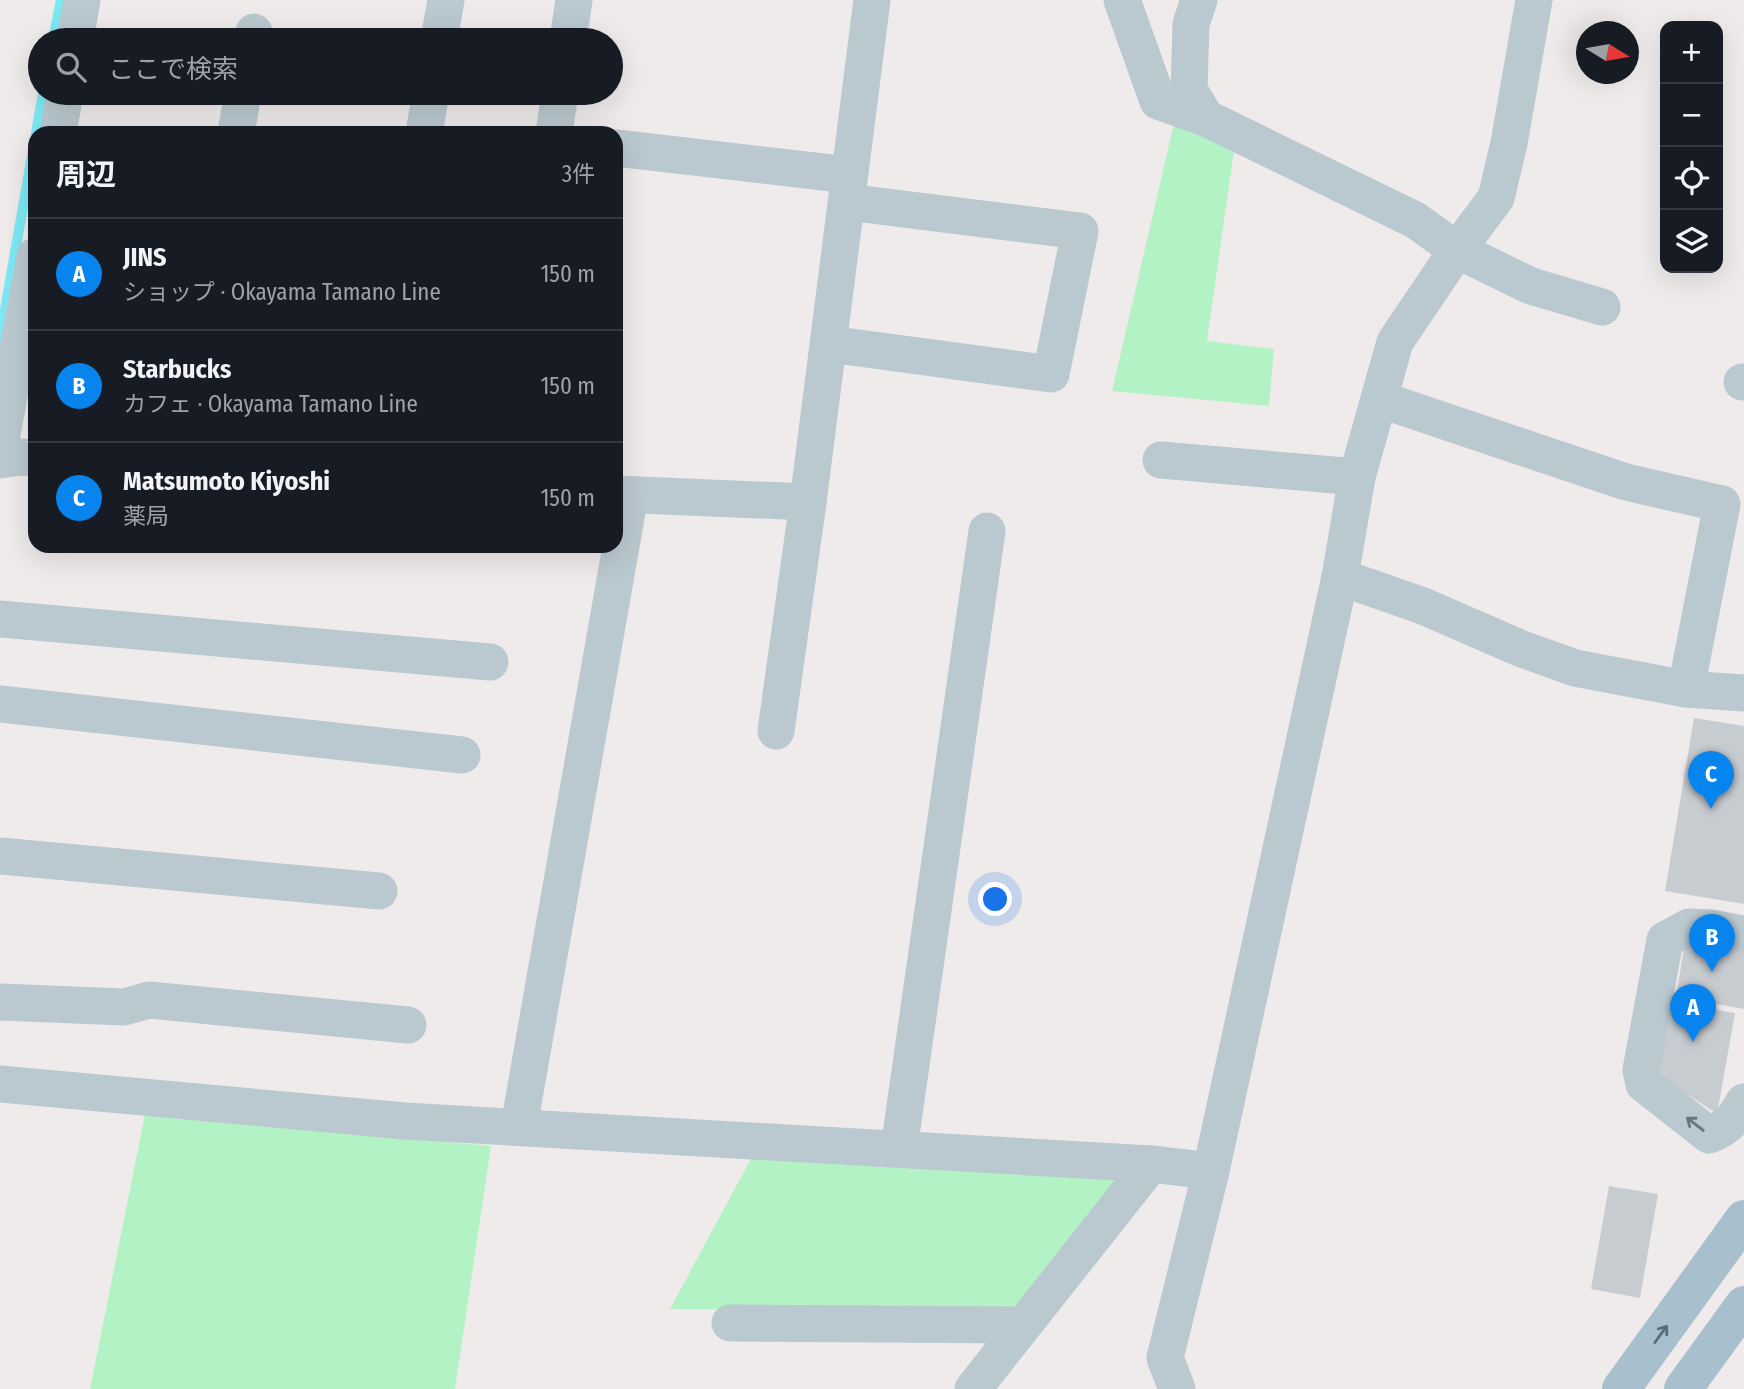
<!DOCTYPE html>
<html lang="ja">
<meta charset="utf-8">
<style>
:root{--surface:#171b24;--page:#242831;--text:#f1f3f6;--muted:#9ea1a6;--line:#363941;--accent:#0784ed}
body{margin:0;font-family:"Fira Sans Condensed","Noto Sans JP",sans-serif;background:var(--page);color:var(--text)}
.controls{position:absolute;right:21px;top:21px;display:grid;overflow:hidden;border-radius:14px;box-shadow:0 7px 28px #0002}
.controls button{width:63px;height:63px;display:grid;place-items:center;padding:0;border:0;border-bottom:2px solid var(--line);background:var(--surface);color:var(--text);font:35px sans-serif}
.compass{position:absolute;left:1576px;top:21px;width:63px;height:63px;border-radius:50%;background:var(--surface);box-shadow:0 7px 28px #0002;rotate:101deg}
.you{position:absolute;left:996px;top:900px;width:24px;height:24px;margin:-18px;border:5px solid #fff;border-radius:50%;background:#1a73e8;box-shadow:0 0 0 10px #1a73e833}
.badge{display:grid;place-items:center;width:46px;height:46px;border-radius:50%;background:var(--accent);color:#fff;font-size:23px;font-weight:700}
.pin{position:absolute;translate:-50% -58px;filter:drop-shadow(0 2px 4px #0008)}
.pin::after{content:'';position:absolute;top:37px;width:24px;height:21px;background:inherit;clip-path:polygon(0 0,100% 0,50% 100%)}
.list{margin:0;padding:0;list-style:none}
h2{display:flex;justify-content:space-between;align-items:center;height:91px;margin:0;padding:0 28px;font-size:30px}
h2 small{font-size:23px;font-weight:400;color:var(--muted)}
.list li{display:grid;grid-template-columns:46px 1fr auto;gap:21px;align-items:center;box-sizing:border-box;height:112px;padding:0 28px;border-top:2px solid var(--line)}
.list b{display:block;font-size:26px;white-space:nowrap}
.list p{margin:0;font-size:23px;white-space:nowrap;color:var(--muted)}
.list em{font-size:23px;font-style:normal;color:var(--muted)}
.icon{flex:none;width:38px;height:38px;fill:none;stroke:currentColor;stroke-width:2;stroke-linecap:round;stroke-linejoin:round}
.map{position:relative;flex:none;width:1744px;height:1389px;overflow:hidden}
.search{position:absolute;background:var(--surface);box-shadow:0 7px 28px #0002;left:28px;top:28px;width:595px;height:77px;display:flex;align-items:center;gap:18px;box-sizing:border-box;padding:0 24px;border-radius:38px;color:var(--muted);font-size:26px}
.panel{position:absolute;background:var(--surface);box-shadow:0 7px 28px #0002;left:28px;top:126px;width:595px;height:427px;border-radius:21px}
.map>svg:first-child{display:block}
</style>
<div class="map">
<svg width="1744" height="1389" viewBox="0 0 1744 1389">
<rect width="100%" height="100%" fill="#efebeb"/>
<g fill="#b3f2c5">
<polygon points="1175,119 1234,150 1207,341 1274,349 1269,406 1112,391"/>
<polygon points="145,1114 491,1146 455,1389 90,1389"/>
<polygon points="753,1155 1115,1171 1119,1181 1021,1311 670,1309"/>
</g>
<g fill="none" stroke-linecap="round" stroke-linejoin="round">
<g stroke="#7ce8f4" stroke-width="10">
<polyline points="53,40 61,0"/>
<polyline points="36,133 43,93"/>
<polyline points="0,338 35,138"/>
</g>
</g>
<g fill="#c7ccd1">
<polygon points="1694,718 1744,726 1744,904 1665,891"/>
<polygon points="1686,936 1744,946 1744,1009 1676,997"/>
<polygon points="1662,1001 1735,1013 1717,1114 1651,1070"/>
<polygon points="1609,1186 1658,1194 1640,1298 1591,1289"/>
</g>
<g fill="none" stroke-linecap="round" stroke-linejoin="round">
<g stroke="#bac8d0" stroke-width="37">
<polyline points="1122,0 1158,101 1206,118"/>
<polyline points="1199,0 1191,24 1189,90 1206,118 1415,220 1457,250 1531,286 1602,307"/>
<polyline points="75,40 82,0"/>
<polyline points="253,40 254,32"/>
<polyline points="439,40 446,0"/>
<polyline points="568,40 574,0"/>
<polyline points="58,133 65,93"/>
<polyline points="236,133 243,93"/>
<polyline points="424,133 431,93"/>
<polyline points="554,133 560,93"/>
<polyline points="616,148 849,175"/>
<polyline points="829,344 1051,374 1080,231 847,202"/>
<polyline points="1742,382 1744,382"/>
<polyline points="1379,399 1626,482 1722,504 1686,689"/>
<polyline points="0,445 35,256"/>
<polyline points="0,460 19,457 35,458"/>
<polyline points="1161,460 1357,477"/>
<polyline points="616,494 808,502 872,0"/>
<polyline points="1340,577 1423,606 1522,649 1575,668 1686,689 1744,693"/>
<polyline points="0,619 490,662"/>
<polyline points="0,704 462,755"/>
<polyline points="776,731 808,502"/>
<polyline points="0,856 379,891"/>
<path d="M1744 934 1711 928 1689 927 1665 940 1641 1070 1644 1084 1709 1135C1728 1128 1734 1119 1744 1102"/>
<polyline points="0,1002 124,1007 149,1000 408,1025"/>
<polyline points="0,1084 405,1121 1151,1164 1211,1171"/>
<polyline points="519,1126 630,495"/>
<polyline points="899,1149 987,531"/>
<polyline points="730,1323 1023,1325"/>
<polyline points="973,1389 1151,1164"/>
<polyline points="1177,1389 1165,1358 1211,1171 1340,577 1357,477 1395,342 1457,250 1496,198 1509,143 1534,0"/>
</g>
<g stroke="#a8bfce" stroke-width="38">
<polyline points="1621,1389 1744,1219"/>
<polyline points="1683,1389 1744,1305"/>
</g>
</g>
<defs><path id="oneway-shaft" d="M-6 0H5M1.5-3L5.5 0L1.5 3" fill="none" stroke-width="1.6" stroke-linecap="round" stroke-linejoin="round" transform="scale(1.75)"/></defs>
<use stroke="#66757e" href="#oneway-shaft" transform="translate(1695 1124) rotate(-142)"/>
<use stroke="#5c6d78" href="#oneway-shaft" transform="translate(1661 1334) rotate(-54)"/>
</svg>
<div class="controls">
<button>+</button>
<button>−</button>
<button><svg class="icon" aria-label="locate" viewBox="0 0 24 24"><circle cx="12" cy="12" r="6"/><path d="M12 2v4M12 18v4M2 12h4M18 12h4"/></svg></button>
<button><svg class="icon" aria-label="layers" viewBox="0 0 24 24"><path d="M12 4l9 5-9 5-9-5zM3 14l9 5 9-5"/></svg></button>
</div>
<svg class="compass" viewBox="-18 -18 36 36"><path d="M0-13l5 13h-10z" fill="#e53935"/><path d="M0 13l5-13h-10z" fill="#9ea1a6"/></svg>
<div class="you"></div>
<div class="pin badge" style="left:1693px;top:1042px">A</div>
<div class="pin badge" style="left:1712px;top:972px">B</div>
<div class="pin badge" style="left:1711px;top:809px">C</div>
<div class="search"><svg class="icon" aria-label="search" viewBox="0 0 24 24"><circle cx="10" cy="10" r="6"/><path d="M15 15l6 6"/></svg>ここで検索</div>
<section class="panel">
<h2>周辺<small>3件</small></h2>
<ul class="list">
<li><span class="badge">A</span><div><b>JINS</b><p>ショップ · Okayama Tamano Line</p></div><em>150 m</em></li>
<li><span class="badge">B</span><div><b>Starbucks</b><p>カフェ · Okayama Tamano Line</p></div><em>150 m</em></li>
<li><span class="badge">C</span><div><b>Matsumoto Kiyoshi</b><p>薬局</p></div><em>150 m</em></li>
</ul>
</section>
</div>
